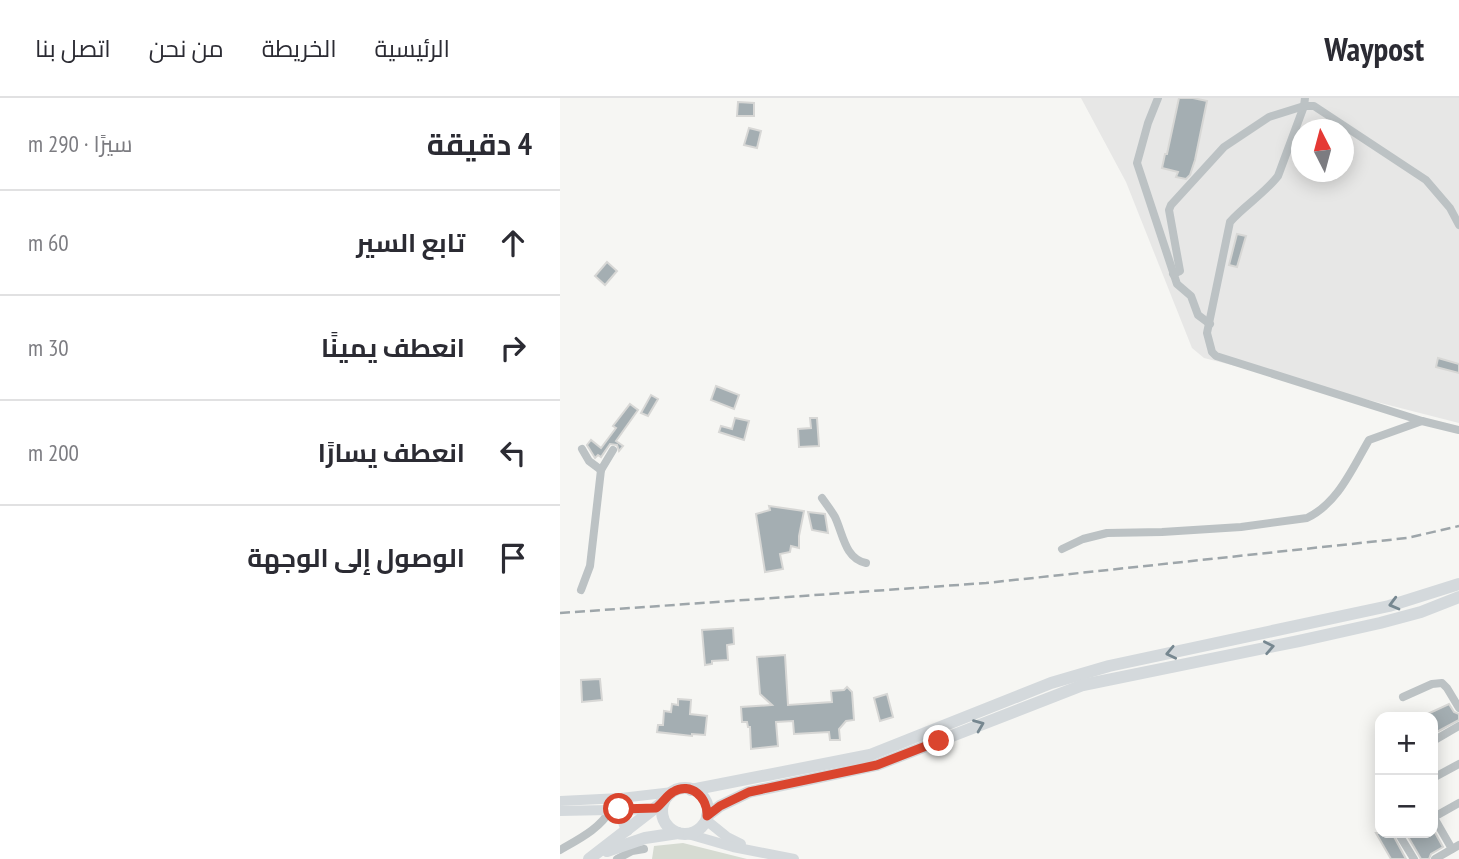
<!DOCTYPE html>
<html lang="ar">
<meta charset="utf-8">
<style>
body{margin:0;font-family:"PT Sans Narrow",Cairo,sans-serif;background:#f2f2f3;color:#2b2b33;direction:rtl}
.controls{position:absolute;right:21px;bottom:21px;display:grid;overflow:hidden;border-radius:14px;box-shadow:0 4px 18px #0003}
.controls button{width:63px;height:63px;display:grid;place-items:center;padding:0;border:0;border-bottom:2px solid #e1e1e2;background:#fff;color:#2b2b33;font:35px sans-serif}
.compass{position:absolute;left:731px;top:21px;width:63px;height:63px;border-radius:50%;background:#fff;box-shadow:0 4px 18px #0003;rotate:354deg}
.stop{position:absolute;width:21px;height:21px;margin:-16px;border:5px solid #da452e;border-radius:50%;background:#fff}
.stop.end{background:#da452e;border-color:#fff;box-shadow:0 2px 7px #0008}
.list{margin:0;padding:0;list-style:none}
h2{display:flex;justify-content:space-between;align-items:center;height:91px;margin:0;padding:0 28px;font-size:30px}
h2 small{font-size:23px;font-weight:400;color:#7c7c81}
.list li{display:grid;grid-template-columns:46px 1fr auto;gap:21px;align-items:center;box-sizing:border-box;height:105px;padding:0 28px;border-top:2px solid #e1e1e2}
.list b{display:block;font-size:26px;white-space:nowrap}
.list em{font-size:23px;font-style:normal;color:#7c7c81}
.icon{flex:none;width:38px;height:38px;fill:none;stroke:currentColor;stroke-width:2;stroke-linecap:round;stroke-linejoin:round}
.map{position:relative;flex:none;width:899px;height:761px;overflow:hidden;direction:ltr}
header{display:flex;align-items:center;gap:42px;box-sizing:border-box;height:98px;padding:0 35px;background:#fff;border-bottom:2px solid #e1e1e2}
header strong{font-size:33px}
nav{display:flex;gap:38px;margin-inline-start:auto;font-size:24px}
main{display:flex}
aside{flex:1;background:#fff}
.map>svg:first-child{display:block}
.built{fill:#e7e7e6;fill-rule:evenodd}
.green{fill:#d6dbd2}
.building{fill:#a4aeb2;stroke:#d7d7d5;stroke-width:2}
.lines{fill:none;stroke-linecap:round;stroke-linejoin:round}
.street{stroke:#bcc2c4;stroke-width:8}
.secondary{stroke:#d4d9dc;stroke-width:10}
.primary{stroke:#d4d9dc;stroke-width:12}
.rail{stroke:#9ea6aa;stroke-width:2.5;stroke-dasharray:10 5;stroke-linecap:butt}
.oneway{stroke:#768790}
.route{stroke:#da452e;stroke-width:9}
</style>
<header>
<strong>Waypost</strong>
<nav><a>الرئيسية</a><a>الخريطة</a><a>من نحن</a><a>اتصل بنا</a></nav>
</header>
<main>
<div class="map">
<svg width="899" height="761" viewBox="0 0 899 761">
<rect width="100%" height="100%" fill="#f6f6f3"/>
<path class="built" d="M 521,0 L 899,0 L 899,325 L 644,260 L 632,250 L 566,84 ZM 741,32 L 783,32 L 783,74 L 741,74 Z"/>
<polygon class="green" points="123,745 187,761 92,761 94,748"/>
<g class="building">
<polygon points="619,0 633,0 647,3 635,62 630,77 626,81 616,79 618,74 602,70 605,56 607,56"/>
<polygon points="178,4 194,5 194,18 177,18"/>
<polygon points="189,30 201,33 197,50 184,47"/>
<polygon points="677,136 686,138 677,169 669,167"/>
<polygon points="47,164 57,173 45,187 35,178"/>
<polygon points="878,260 899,266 899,275 876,269"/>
<polygon points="156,288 179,297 174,311 151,302"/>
<polygon points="91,297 98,301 88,318 81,315"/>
<polygon points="70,306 78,312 56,343 63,348 59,353 57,347 50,346 41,359 38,357 35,360 27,347 31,342 41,350 56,330 53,328"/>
<polygon points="175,320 189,323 184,342 159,334 161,328 172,331"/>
<polygon points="250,320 257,320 259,348 239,349 238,331 251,330"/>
<polygon points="209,408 244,413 239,438 239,450 231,448 230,454 220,456 223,471 205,474 196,416 210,412"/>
<polygon points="248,414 265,416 268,435 252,432"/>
<polygon points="173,530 174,546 167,547 168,562 152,563 152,566 145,567 142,532"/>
<polygon points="225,557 228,607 272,604 271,593 284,592 287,589 292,594 294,622 286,623 279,631 280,642 270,642 269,634 234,636 233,623 216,624 218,648 191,651 190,629 188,629 187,624 182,624 181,609 212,607 200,596 197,559"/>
<polygon points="40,581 42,602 22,604 21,582"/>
<polygon points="327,596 333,619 320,623 314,600"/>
<polygon points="118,601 131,602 130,616 147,618 145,637 132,636 132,638 97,634 98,627 103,627 104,613 111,614 112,606 118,607"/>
<polygon points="889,606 894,614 899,616 899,622 873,636 873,619 861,619"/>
<polygon points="873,731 883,749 871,756 869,761 861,761 846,735 873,735"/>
<polygon points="816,735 832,735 846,761 831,761"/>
</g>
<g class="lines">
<g class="street">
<polyline points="598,0 588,25 577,65 617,186 631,198 638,217 650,226"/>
<path d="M 745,0 L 744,8 L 718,78 C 704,96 684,108 670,124 L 647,235 L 652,254 L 656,258 L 862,323 L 899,332"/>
<polyline points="613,176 620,173 609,112 611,107 664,49 709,19 744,8 754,8 866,82 890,110 899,127"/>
<polyline points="22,351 29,363 41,372"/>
<path d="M 262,400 C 266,406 271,412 275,419 C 283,436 285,461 306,465"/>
<path d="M 502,451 L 523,441 L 547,435 L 602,434 L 681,429 L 747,420 C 778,405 792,371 809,342 L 862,323"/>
<polyline points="21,492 30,468 41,372 53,352"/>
<polyline points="843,599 872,586 882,585 887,590 899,610"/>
<polyline points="873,643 899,628"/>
<polyline points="873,680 899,666"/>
<polyline points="873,718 892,751"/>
<polyline points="874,719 899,705"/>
<polyline points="838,735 854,761"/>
<path d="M 0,752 C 19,741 40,731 51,711"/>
<polyline points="57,761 72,753 84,751"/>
<polyline points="875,761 899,747"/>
</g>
<g class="secondary">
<polyline points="0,703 61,700 113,694"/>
<polyline points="0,713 99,711"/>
<polyline points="146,722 167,739 181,746"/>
<polyline points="128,736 173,749 234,761"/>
</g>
<g class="primary">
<circle cx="125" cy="713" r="23"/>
<polyline points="131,692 310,657 491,585 549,568 829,508 899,486"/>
<polyline points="59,711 67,732"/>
<polyline points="147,718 160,708 189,694 317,667 523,587 739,543 820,525 861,514 899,499"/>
<polyline points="47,753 85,740 118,735"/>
<polyline points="29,761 104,703"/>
</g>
<polyline class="rail" points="0,515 426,485 847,440 899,428"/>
</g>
<defs><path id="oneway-chevron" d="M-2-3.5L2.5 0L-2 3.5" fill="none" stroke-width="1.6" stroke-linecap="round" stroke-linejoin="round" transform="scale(1.75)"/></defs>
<g class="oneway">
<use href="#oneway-chevron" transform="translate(834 506) rotate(165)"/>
<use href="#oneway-chevron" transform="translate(709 549) rotate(-11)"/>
<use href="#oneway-chevron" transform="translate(611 555) rotate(168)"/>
<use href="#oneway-chevron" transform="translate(419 627) rotate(-22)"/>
</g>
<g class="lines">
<path class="route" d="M 59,711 L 96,710 C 102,706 106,698 113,694 C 131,683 148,700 147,718 L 160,708 L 189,694 L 317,667 L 379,643"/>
</g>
</svg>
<div class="controls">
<button>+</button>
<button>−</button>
</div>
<svg class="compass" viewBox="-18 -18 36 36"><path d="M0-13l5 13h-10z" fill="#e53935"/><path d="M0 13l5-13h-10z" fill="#7c7c81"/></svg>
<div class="stop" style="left:59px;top:711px"></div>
<div class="stop end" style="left:379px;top:643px"></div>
</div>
<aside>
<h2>4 دقيقة<small>سيرًا · 290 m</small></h2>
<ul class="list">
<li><svg class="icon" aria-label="ahead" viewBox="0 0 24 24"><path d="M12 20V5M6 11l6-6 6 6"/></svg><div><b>تابع السير</b></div><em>60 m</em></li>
<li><svg class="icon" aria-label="right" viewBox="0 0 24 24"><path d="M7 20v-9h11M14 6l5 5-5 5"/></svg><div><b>انعطف يمينًا</b></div><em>30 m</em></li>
<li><svg class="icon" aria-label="left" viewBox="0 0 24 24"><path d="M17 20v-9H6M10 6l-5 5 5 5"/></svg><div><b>انعطف يسارًا</b></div><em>200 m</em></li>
<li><svg class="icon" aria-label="arrive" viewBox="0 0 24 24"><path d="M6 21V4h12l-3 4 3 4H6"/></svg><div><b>الوصول إلى الوجهة</b></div></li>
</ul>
</aside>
</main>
